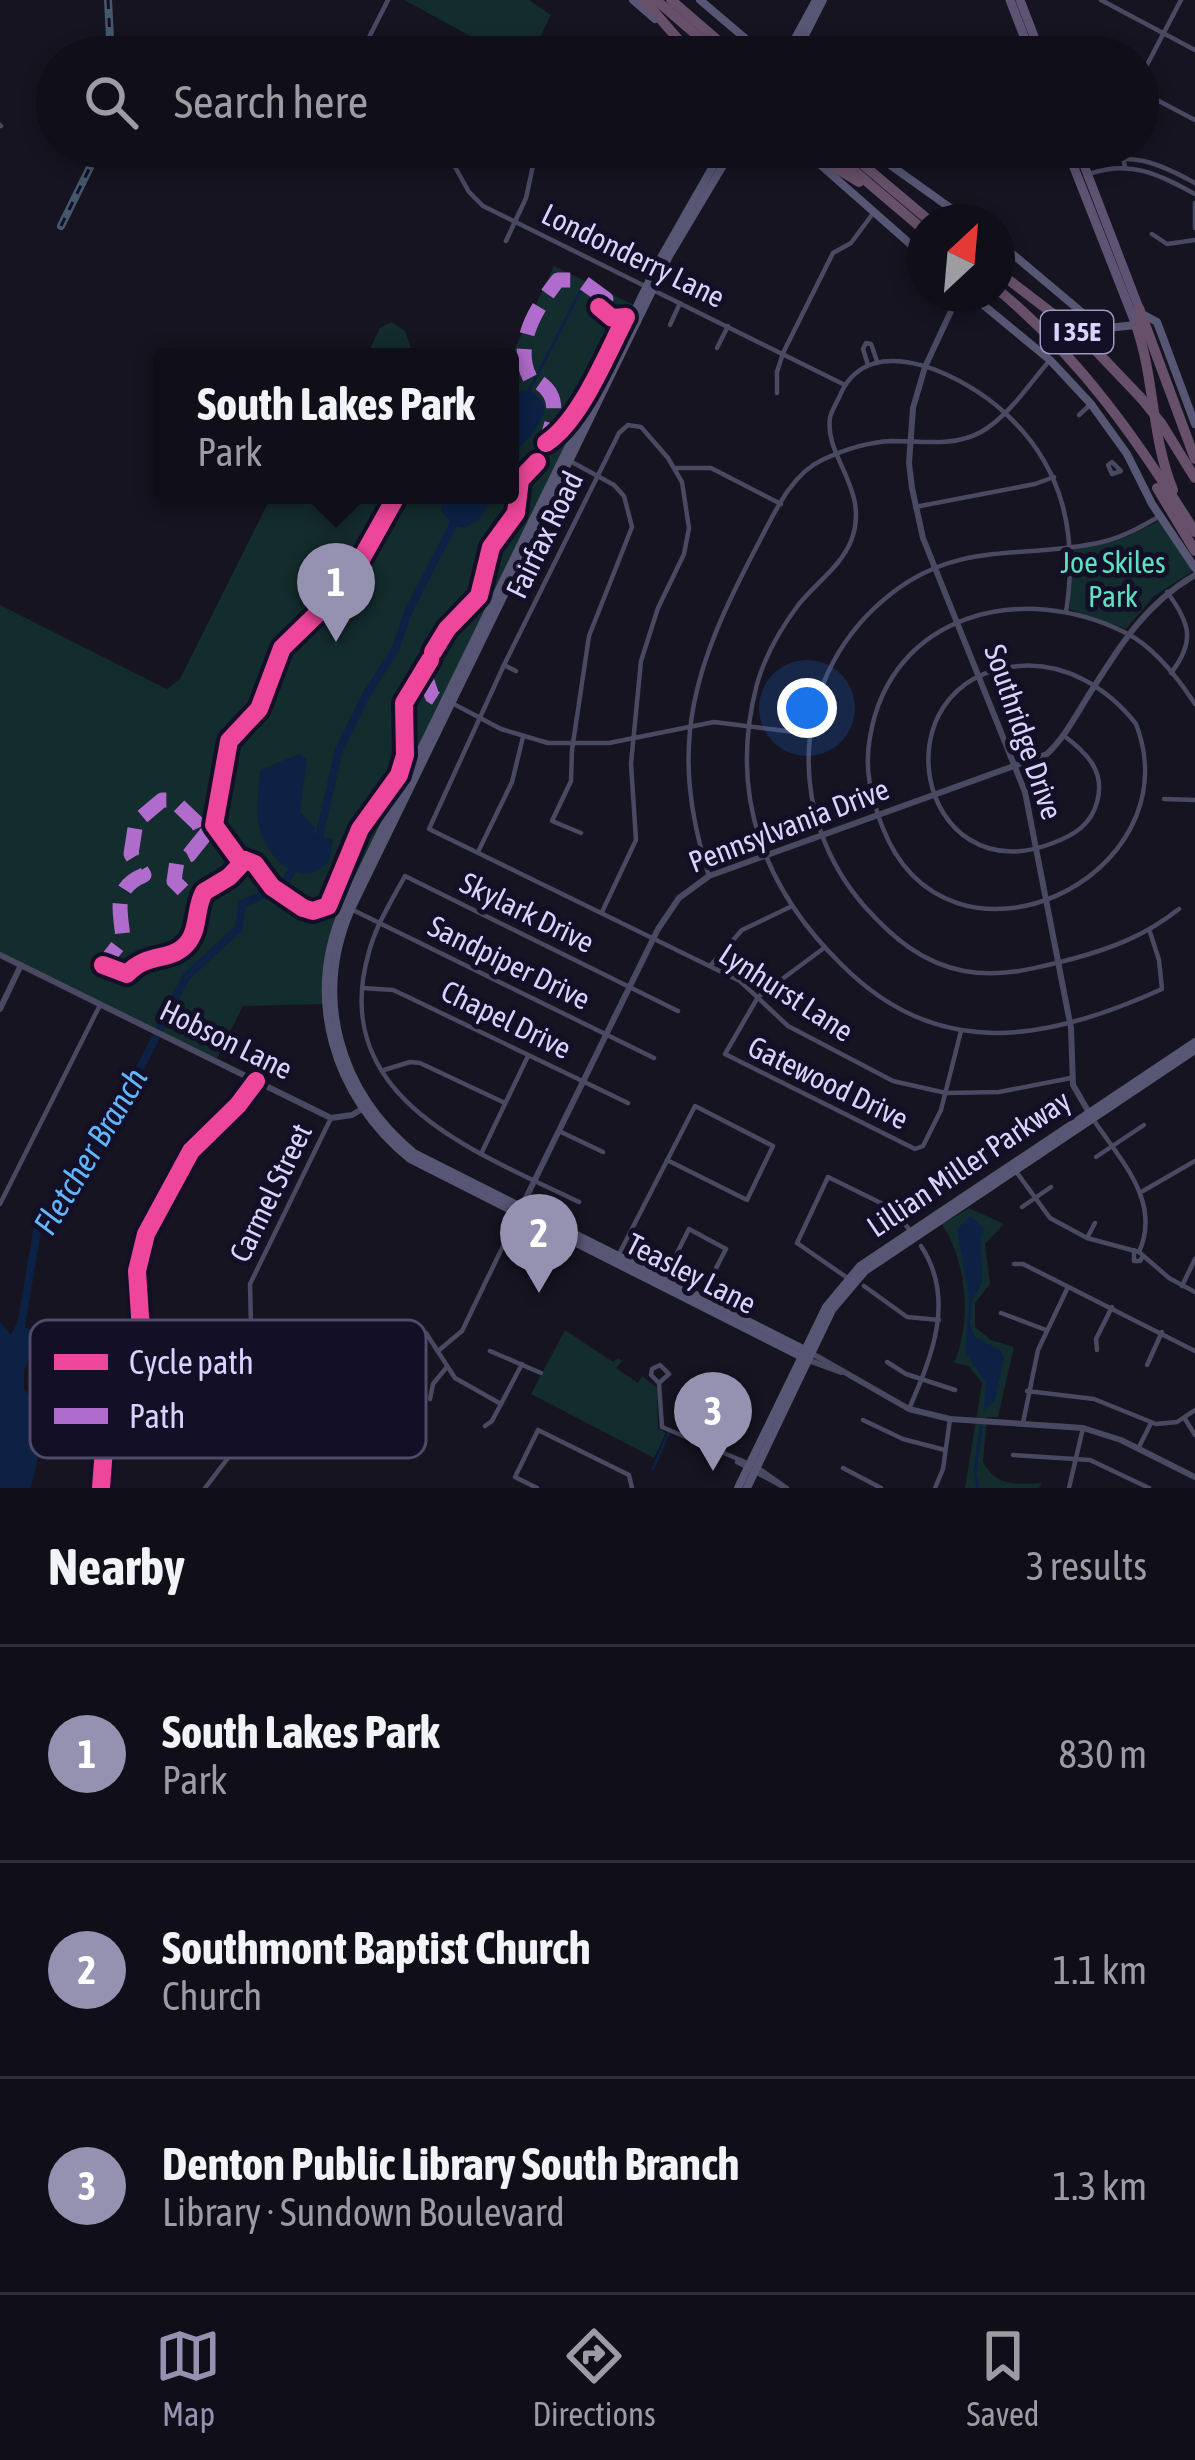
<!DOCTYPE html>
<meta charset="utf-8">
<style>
body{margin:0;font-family:"Asap Condensed",sans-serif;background:#1e1d26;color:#f1f3f6}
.compass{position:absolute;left:907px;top:204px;width:108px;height:108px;border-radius:50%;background:#100f19;box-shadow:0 6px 18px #0003;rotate:26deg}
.you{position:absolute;left:807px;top:708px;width:42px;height:42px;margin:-30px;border:9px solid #fff;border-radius:50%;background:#1a73e8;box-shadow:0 0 0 18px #1a73e833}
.badge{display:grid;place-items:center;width:78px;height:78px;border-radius:50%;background:#9591b1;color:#fff;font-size:39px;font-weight:700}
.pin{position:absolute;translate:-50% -99px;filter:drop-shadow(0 3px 6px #0008)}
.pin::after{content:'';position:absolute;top:63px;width:42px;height:36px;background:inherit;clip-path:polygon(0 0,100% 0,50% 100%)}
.popup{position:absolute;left:153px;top:348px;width:366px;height:156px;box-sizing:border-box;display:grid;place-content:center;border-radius:12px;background:#100f19;filter:drop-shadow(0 3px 9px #0005);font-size:39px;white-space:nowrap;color:#9c9ca2}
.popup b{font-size:45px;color:#f1f3f6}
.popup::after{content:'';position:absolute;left:50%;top:100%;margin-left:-24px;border:24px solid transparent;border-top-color:#100f19}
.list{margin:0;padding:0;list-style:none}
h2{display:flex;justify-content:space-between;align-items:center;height:156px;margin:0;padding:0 48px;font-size:51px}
h2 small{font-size:39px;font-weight:400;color:#9c9ca2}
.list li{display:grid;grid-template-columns:78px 1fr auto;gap:36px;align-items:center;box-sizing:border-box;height:216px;padding:0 48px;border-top:3px solid #302f38}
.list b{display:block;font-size:45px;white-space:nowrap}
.list p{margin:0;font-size:39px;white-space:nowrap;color:#9c9ca2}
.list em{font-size:39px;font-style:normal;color:#9c9ca2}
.icon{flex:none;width:66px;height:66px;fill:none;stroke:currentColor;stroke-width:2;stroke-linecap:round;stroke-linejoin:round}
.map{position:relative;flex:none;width:1195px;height:1488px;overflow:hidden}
.search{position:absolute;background:#100f19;box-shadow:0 6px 18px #0003;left:36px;right:36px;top:36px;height:132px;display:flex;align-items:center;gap:30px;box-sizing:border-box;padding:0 42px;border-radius:66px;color:#9c9ca2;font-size:45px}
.sheet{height:804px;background:#100f19}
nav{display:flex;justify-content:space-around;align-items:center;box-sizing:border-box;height:168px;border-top:3px solid #302f38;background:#100f19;font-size:33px;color:#9c9ca2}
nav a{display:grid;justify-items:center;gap:6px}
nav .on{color:#9591b1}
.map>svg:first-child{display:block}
.green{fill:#132c2d}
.water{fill:#0d2144}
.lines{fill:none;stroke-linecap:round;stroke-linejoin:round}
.stream{stroke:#0d2144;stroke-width:3}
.river{stroke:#0d2144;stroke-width:8}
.minor{stroke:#4a4962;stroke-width:4.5}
.tertiary{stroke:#4a4962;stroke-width:6}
.secondary{stroke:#575674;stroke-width:8}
.primary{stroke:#5e5373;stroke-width:9}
.motorway{stroke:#67516a;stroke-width:10}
.rail-casing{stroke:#43596b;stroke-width:8}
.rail{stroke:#130f26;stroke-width:3;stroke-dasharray:9;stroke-linecap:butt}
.motorway-bridge{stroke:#67516a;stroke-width:10}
.quiet{stroke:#b06ccc;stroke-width:15;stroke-dasharray:30 15;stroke-linecap:butt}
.cycleway-casing{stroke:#130f26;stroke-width:26}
.cycleway{stroke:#ed469a;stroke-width:18}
.labels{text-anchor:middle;stroke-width:10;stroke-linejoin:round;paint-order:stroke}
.shield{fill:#130f26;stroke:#9e99be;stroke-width:3}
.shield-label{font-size:27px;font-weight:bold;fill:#d9d4ff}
.street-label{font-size:30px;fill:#d9d4ff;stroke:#130f26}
.park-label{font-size:30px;fill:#5fe0c0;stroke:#130f26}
.water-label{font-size:33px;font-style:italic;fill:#62b6ff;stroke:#130f26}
.key{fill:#130f26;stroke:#4e4a67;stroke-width:3}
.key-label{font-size:33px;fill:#d9d4ff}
</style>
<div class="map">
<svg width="1195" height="1488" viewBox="0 0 1195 1488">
<rect width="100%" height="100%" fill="#161421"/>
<g class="green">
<polygon points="404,0 529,0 551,15 530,57 509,57"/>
<polygon points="554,266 636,306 332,941 325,1004 243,1006 216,1060 0,953 0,605 167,689 180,679 272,495 510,495 510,359"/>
<polygon points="391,322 405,331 414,357 366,357 380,328"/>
<polygon points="1161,520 1193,571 1154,596 1126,629 1069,609 1074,548 1124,538"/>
<path d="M 969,1208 L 1004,1224 L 985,1244 L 990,1284 L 975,1303 L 975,1327 L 991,1340 L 1014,1347 L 998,1417 L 987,1417 L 983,1462 C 996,1487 1017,1484 1042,1483 L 1039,1488 L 965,1488 L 982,1383 L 969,1366 L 954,1363 C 972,1320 967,1263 942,1224 Z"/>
<polygon points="565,1330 613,1362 618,1358 622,1361 616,1368 638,1383 642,1376 657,1388 658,1428 666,1433 654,1458 531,1394"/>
</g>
<g class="water">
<path d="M 520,390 C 534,389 543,398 545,412 L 531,437 L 510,455 L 510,403 Z"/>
<polygon points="442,495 494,495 480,519 465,528 453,525 441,511"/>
<path d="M 299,754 L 307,759 L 300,812 L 315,827 L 314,834 L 333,840 L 329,861 C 299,895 261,852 258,819 C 256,802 259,787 260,770 Z"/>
<polygon points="970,1216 985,1230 981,1235 982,1282 973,1298 969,1297 957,1229"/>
<polygon points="968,1318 975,1337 1000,1350 1004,1357 995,1401 984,1410 986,1383 965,1352"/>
<polygon points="18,1320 25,1328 36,1330 48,1341 29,1357 24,1371 24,1389 35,1401 42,1438 31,1488 0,1488 0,1322 11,1335"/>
</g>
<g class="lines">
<g class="stream">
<polyline points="529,391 583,286"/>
<polyline points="969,1319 971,1298"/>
<polyline points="653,1469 669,1432"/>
<polyline points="978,1488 975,1471 981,1427"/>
</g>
<g class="river">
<polyline points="318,841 339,750 366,695 395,650 408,612 453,525"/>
<polyline points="281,887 296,865"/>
<polyline points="160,1028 186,977 239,928 242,904 274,890"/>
<polyline points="20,1332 37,1231 53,1201 97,1153 155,1039"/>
</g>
<g class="minor">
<polyline points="1101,0 1195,50"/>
<polyline points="359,57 388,0"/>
<polyline points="1138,82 1181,0"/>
<polyline points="1138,90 1195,120"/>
<polyline points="0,125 1,126"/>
<polyline points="419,147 455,167 469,192 483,206 845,385"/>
<polyline points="1121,147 1125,167"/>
<path d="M 1088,166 C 1129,150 1159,163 1195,183"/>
<path d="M 1089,174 C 1131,159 1159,175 1195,194"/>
<polyline points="1195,203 1195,228"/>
<polyline points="1152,234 1167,244 1195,240"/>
<polyline points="506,241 526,198 537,147"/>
<polyline points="670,325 680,303"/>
<polyline points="717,348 728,326"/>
<polyline points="868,365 863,349 866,343 871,344 877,361"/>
<polyline points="777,393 777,372 783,353 833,253 851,243 874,212"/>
<polyline points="1079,415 1091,404"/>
<polyline points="570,461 614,485 624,496 632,527 589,636 572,750 571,781 552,821 581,833"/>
<polygon points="1112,462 1121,471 1112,474 1108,465"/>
<polyline points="676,468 711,468 781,504"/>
<polyline points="915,507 1035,484 1054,477"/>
<path d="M 1160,516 C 1141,527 1123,537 1102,542 C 1025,560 962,539 892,593 C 790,672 782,814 866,908 C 894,939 923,963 964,971 C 1002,978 1036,968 1072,959 C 1113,948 1146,935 1179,909"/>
<path d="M 1167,592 C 1191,624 1195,642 1171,673"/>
<path d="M 1066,612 C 1078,535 1064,467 1005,413 C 968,378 872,327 841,393 C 838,401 831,411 830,418 C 824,457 871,490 851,541 C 841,566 816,583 799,604 C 781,628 765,656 757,684 C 728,794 763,888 842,965 C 879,1002 925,1028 978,1032 C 1039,1038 1107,1014 1162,989 L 1159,960 L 1150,932"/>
<polyline points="504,665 619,433 628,425 641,427 668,458 682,482 689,528 684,554 658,608 641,661 631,764 636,840 602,912"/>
<polyline points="516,671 504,665 429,829 740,981 788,1026 893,1081 946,1093 999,1092 1071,1078"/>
<polyline points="450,702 501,729 548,743 609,743 714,722 810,734"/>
<path d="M 1063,735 C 1086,752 1106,771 1097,802 C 1091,825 1074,835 1053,843 C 916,896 874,679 1019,666 C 1065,662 1108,688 1136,724 C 1195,878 947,995 882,826 C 871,796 864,769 870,737 C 891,612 1024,581 1126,633 C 1154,647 1178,678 1195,704"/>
<polyline points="1164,799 1195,800"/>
<polyline points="478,852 512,782 523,737"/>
<path d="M 709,876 C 666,743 695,664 757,546 C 773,516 790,475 822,460 C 843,450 869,442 892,441 C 922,441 954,447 981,432 C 1009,416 1030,383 1050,360"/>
<polyline points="353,910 654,1058"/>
<polyline points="824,948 758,997 725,1054 915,1149 923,1146 941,1110 961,1031"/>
<polyline points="710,966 742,930 790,907"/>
<polyline points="363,988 393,990 406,996 628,1103"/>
<polyline points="384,1070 410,1062 420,1063 505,1103"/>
<path d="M 1093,1119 C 1120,1160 1162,1201 1139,1252"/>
<polyline points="559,1131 603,1152"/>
<polyline points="481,1154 528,1056"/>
<polyline points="1096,1157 1144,1125"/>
<polyline points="1015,1170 1050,1218 1087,1238 1139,1252 1169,1278 1195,1292"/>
<polyline points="1143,1191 1195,1161"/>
<path d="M 579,1202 C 477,1152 326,1099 369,952 C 376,925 392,900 405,876 L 678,1011"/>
<polyline points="0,1204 100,1005"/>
<polyline points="1022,1207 1051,1187"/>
<polyline points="1087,1238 1095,1223"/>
<polyline points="1134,1250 1134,1261 1140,1261 1143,1256"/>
<polyline points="617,1258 695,1106 773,1146 747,1200 667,1160"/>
<polyline points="1014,1264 1023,1264 1195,1351"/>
<polyline points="664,1279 689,1229 726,1249 714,1272"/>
<polyline points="849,1279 797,1243 828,1177 893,1209 912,1233"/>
<polyline points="864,1286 907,1317 939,1320"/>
<polyline points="1182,1286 1195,1259"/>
<polyline points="1001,1313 1046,1330"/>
<polyline points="426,1333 455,1378 501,1404"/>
<polyline points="1097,1350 1096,1339 1112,1307"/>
<polyline points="438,1351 462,1331 518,1215"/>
<polyline points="490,1351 541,1373"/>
<polyline points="887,1362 906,1374 955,1390"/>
<polyline points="1147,1365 1162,1332"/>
<polyline points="659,1383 669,1374 660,1365 652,1369 651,1375 659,1383 662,1427 757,1467 787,1488"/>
<polyline points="1027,1391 1094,1399 1156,1424 1177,1422 1195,1410"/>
<polyline points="430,1399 433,1384 446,1368"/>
<polyline points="254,1406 332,1411 376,1428"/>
<path d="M 909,1409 C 932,1356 956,1299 921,1246"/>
<polyline points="1185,1419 1195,1435"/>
<polyline points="863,1420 903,1439 945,1450"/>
<polyline points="1023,1423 1038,1350 1068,1287"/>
<polyline points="485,1426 492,1421 522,1364"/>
<polyline points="1138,1449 1151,1423"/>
<polyline points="1013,1455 1090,1460 1149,1488"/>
<polyline points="737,1462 785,1488"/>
<polyline points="843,1468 881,1488"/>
<polyline points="101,1488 107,1409 141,1331 137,1271 146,1234 191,1151 238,1105 256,1081"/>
<polyline points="205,1488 241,1441 253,1410 250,1284 331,1118"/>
<polyline points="537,1488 515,1477 538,1430 629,1475 632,1488"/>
<polyline points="935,1488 943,1469 950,1419"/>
<polyline points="1069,1488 1083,1428"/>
</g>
<g class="tertiary">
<polyline points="959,294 925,367 913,408 909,463 912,488 923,538 1025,792 1071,1028 1073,1085 1091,1116"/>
<polyline points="0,955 331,1118 352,1115 365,1107"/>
<polyline points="0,1009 21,965"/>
<path d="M 521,1208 L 658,929 L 679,898 L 709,876 L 1047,754 C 1063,739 1074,719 1085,701 C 1117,650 1143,605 1195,575"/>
<polyline points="811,1353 909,1409 950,1419 1083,1428 1121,1440 1195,1477"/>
<polyline points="808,1360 841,1372"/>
</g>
<g class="secondary">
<polyline points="633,0 655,19"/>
<polyline points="700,0 746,39 780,57"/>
<polyline points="683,46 695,57"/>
<polyline points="785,57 816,0"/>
<polyline points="794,57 823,0"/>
<path d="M 724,147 L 659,261 L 345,905 C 303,997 333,1096 410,1159 L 808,1360"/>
<path d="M 734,147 L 669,256 L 351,909 C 312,999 340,1092 414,1153 L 811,1353"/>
<polyline points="865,147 970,222"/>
<polyline points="815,160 925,257"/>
<polyline points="997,241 1091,320 1107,328 1136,325"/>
<polyline points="970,294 1050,360 1091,404 1127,454 1152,504 1195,568"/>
<polyline points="1144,315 1157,322 1195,424"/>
<polyline points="738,1488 826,1307 860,1266 1195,1042"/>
<polyline points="747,1488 832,1310 865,1271 1195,1050"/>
</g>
<g class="primary">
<polyline points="1010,0 1032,57"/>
<polyline points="1020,0 1042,57"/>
<polyline points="1066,147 1136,325"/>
<polyline points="1077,147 1139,308"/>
</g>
<g class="motorway">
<polyline points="644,0 684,46"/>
<polyline points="656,0 722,57"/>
<polyline points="671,0 737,57"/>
<polyline points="801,147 859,182"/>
<polyline points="826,147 925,231"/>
<polyline points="842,147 931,222"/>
<polyline points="997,271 1082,336 1141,398"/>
<path d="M 997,289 C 1080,357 1139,442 1195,532"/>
<polyline points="1139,308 1195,459"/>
<path d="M 1136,325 C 1155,379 1151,437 1173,490"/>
<polyline points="1161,423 1195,478"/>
<polyline points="1157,488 1195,551"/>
</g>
<defs>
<g id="rail">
<polyline points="108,0 111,57"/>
<polyline points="61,226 100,147"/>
</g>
</defs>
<use href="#rail" class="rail-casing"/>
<use href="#rail" class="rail"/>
<polyline class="motorway-bridge" points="1141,398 1161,423"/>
<g class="quiet">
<path d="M 530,378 C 513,345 536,308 558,280 L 580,280 L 606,299 L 601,307"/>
<path d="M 540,383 C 560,397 554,416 548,437"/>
<polyline points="424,672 432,696 440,701"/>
<polyline points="183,890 174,881 177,861 189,855 209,830"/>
<path d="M 109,968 L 103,965 L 123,939 C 121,911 111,889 144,875 L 131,854 L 136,822 L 162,800 L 173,800 L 198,824 L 204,837"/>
</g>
<defs>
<g id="cycleway">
<path d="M 546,443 C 581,420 606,355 626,317 L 612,318 L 599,307"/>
<polyline points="433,652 447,629 479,596 491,547 516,513 520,480 537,462"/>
<polyline points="241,862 214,825 229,741 259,709 282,648 317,614 359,563 397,495"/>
<path d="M 103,965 L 127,974 C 149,950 172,964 189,941 C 199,927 195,908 204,892 L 229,877 L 245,860 L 255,864 L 272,887 L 303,908 L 313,911 L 328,906 L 360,829 L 399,775 L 405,755 L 404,703 L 430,660"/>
<polyline points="101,1488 107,1409 141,1331 137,1271 146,1234 191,1151 238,1105 256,1081"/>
</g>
</defs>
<use href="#cycleway" class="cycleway-casing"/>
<use href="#cycleway" class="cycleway"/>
</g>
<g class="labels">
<rect class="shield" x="1041" y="311" width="72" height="42" rx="9"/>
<g class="shield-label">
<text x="1077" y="341">I 35E</text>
</g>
<g class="street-label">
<text transform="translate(633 256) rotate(26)" y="10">Londonderry Lane</text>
<text transform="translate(545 535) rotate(-64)" y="10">Fairfax Road</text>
<text transform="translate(1023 732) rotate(71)" y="10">Southridge Drive</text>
<text transform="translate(789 826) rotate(-21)" y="10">Pennsylvania Drive</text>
<text transform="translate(527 913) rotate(26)" y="10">Skylark Drive</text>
<text transform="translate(509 963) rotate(26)" y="10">Sandpiper Drive</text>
<text transform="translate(786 993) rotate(33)" y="10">Lynhurst Lane</text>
<text transform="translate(506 1020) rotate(26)" y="10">Chapel Drive</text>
<text transform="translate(226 1040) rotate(26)" y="10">Hobson Lane</text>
<text transform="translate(828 1083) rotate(26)" y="10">Gatewood Drive</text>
<text transform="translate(969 1164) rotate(-34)" y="10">Lillian Miller Parkway</text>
<text transform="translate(271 1193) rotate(-64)" y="10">Carmel Street</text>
<text transform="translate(691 1274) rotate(27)" y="10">Teasley Lane</text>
</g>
<g class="park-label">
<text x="1113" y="573">Joe Skiles<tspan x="1113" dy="34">Park</tspan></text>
</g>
<g class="water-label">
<text transform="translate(90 1151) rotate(-59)" y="12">Fletcher Branch</text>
</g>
</g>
<rect x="30" y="1320" width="396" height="138" rx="18" class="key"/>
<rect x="54" y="1354" width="54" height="16" fill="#ed469a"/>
<rect x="54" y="1408" width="54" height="16" fill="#b06ccc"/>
<g class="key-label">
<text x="129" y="1374">Cycle path</text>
<text x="129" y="1428">Path</text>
</g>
</svg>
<svg class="compass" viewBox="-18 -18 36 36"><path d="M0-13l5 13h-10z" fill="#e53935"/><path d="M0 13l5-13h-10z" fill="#9c9ca2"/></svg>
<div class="you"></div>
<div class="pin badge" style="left:336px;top:642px">1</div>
<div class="popup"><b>South Lakes Park</b>Park</div>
<div class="pin badge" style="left:539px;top:1293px">2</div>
<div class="pin badge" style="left:713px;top:1471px">3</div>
<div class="search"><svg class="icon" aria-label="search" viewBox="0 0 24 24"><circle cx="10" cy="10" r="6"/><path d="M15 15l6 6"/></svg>Search here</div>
</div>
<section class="sheet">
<h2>Nearby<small>3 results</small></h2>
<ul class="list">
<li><span class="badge">1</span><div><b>South Lakes Park</b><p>Park</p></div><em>830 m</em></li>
<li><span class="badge">2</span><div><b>Southmont Baptist Church</b><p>Church</p></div><em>1.1 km</em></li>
<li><span class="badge">3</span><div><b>Denton Public Library South Branch</b><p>Library · Sundown Boulevard</p></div><em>1.3 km</em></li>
</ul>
</section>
<nav>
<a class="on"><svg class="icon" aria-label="map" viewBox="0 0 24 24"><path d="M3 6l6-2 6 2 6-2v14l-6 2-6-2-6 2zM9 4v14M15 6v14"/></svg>Map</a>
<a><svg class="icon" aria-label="directions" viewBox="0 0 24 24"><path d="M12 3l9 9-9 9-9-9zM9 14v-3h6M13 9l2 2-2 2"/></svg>Directions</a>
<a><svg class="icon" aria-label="saved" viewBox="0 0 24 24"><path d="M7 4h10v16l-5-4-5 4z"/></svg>Saved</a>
</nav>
